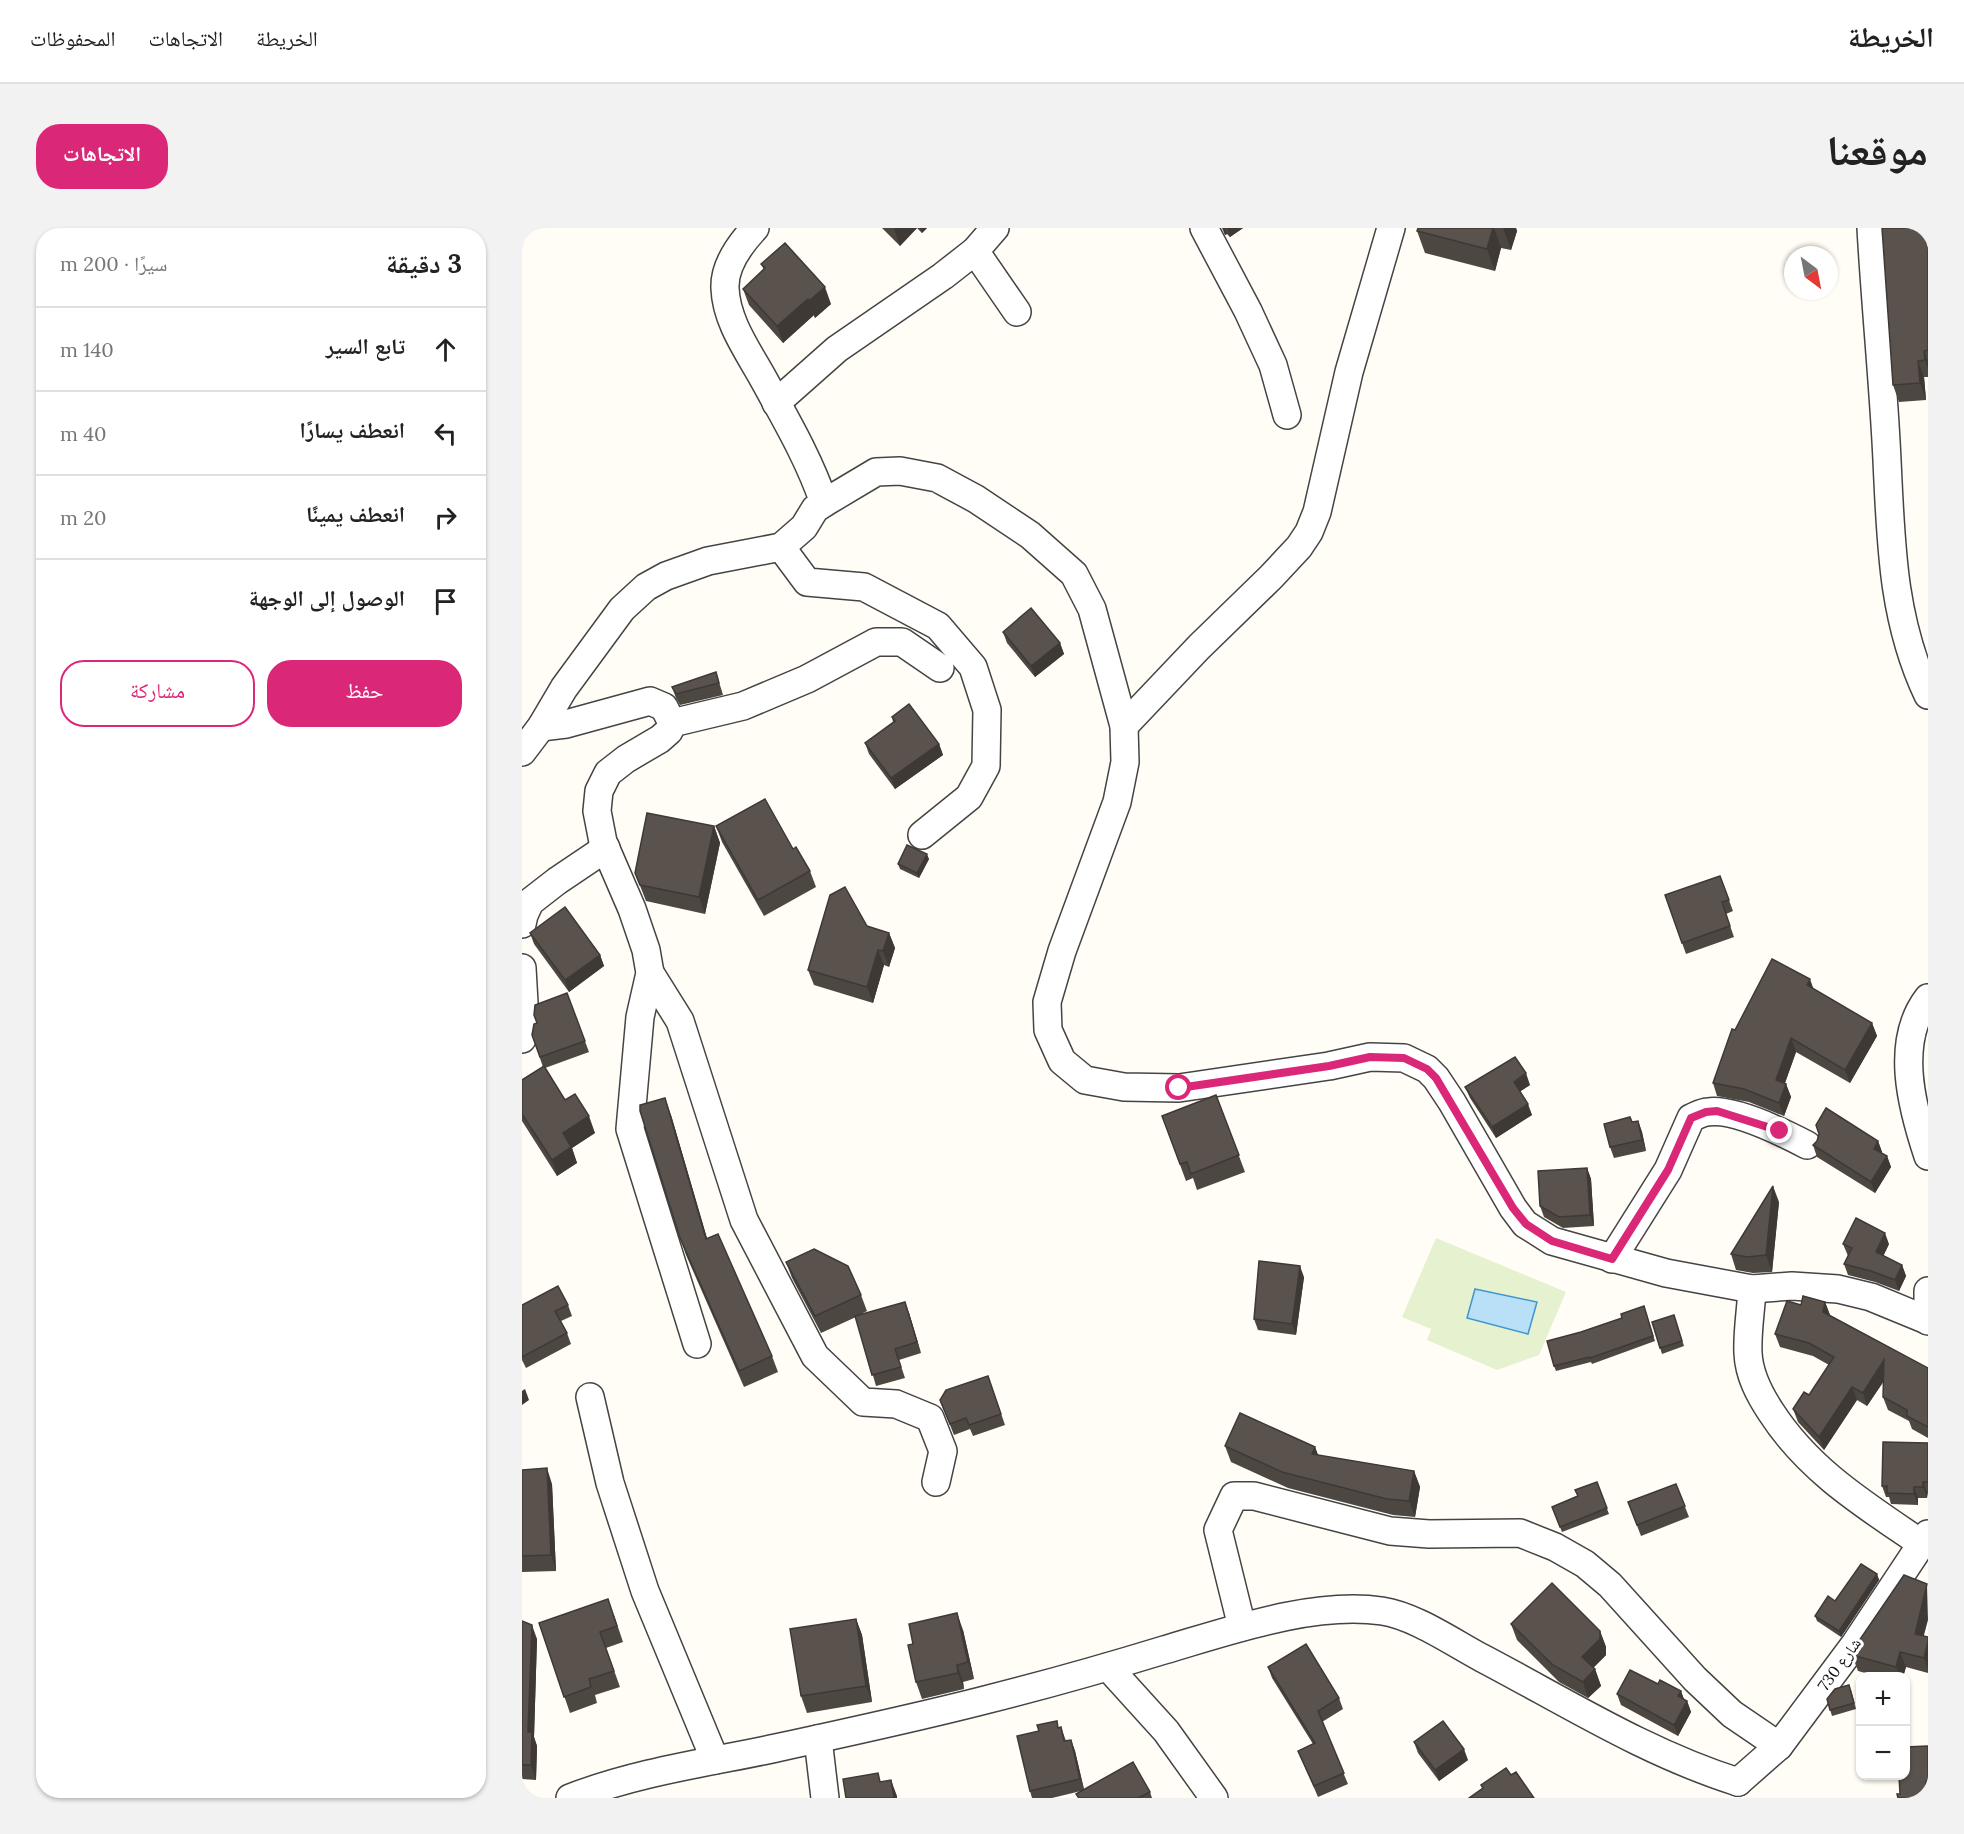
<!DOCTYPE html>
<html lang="ar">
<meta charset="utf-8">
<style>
body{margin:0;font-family:Lora,"Noto Naskh Arabic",serif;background:#f2f2f2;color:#222;direction:rtl}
.controls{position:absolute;right:18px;bottom:18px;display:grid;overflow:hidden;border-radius:12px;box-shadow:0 2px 4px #0004}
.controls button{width:54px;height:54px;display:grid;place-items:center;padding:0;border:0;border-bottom:2px solid #e0e0e0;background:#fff;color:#222;font:30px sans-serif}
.compass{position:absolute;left:1262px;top:18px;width:54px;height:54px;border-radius:50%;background:#fff;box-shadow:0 2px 4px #0004;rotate:148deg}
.stop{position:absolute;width:18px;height:18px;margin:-14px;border:4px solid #db2777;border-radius:50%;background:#fff}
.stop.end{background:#db2777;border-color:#fff;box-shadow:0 2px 6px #0008}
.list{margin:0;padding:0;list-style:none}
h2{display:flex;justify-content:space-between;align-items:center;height:78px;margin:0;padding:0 24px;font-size:26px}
h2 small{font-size:20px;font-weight:400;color:#767676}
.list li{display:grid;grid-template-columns:39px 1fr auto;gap:18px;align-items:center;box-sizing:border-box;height:84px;padding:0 24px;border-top:2px solid #e0e0e0}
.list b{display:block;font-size:22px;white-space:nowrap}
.list em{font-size:20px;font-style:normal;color:#767676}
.actions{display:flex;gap:12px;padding:18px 24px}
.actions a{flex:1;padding:14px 0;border:2px solid #db2777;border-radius:24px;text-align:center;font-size:21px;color:#db2777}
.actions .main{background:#db2777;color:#fff}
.icon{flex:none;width:33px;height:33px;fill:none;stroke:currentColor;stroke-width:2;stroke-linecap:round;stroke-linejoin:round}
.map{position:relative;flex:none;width:1406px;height:1570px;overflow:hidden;direction:ltr;border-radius:24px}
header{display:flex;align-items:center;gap:36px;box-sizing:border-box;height:84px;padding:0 30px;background:#fff;border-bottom:2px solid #e0e0e0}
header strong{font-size:28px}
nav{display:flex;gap:33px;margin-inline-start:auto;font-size:21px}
.intro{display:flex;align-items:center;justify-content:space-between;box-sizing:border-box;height:144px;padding:0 36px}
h1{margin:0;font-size:42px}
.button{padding:15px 27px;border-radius:24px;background:#db2777;color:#fff;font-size:21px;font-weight:700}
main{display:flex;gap:36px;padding:0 36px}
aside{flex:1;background:#fff;border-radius:24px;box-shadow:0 2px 4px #0004}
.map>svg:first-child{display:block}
.pitch{fill:#e6f2cf}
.water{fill:#b9e0f7;stroke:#3f96cf;stroke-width:1.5}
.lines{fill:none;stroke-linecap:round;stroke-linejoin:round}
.minor-casing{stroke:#444;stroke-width:30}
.minor{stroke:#fff;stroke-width:27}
.wall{fill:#4d4742}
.shaded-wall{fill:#3f3936}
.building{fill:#5a524d;stroke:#3f3936;stroke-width:1.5}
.route{stroke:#db2777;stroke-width:8}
.labels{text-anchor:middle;stroke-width:6;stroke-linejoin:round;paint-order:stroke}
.street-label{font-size:16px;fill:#111;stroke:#fff}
</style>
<header>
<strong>الخريطة</strong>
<nav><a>الخريطة</a><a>الاتجاهات</a><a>المحفوظات</a></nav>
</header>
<div class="intro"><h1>موقعنا</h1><a class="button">الاتجاهات</a></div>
<main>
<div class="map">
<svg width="1406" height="1570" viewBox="0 0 1406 1570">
<rect width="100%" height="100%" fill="#fffdf5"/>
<polygon class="pitch" points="914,1010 1044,1064 1017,1127 975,1142 905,1112 909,1101 880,1089"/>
<polygon class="water" points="953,1061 1015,1074 1006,1106 945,1090"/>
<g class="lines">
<defs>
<g id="minor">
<polyline points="682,0 726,83 751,137 765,187"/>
<path d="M 1349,0 C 1353,71 1360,142 1364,213 C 1369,301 1367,385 1406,467"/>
<polyline points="453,23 495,84"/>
<polyline points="254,175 315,121 421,48 453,23 473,0"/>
<polyline points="302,275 354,244 378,243 415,250 454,271 508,307 552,346 570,381 602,498 603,534 595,574 540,723 525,774 526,802 540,833 563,852 602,859 657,860 807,838 848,829 882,830 905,841 914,850 930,874 991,980 1003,996 1030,1013 1144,1045 1230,1061 1270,1058 1316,1061 1349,1069 1405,1092"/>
<polyline points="259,319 285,354 342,359 416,398 451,439 465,482 464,538 447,569 400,607"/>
<polyline points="150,495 221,478 285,451 354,414 380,414 418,440"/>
<polyline points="602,498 677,419 749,349 777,319 787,304 795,284 827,144 869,0"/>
<polyline points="19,499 44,496 128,473 142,479 150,495 147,503 138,511 104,531 86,545 77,563 75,583 81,614 110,681 124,722 128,745 118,789 108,901 175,1116"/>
<path d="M 0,524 L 19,499 L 42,460 L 100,381 L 124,359 L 144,348 L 186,333 L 259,319 L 282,299 L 293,281 L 302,275 C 287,231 264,192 242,152 C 226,123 204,93 203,60 C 202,38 219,15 233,0"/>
<polyline points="0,696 2,687 8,674 35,653 84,620"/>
<polyline points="0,740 2,775 0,811"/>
<polyline points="128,745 158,793 222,992 293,1128 341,1174 374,1176 408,1190 421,1223 414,1254"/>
<path d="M 1406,770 C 1372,814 1390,880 1406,928"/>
<path d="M 1090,1031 L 1146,942 L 1169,890 C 1174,888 1180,884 1186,884 C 1212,880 1262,905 1285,917"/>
<path d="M 1230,1061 C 1229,1082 1225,1104 1226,1125 C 1227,1147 1237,1166 1249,1184 C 1287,1243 1343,1277 1400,1316"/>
<polyline points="1406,1063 1406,1093"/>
<polyline points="68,1169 88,1255 123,1363 193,1532"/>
<polyline points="720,1399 696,1302 712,1268 732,1268 868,1303 907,1306 998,1305 1033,1319 1063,1336 1088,1357 1173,1451 1210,1486 1257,1518"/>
<polyline points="586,1439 644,1503 692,1570"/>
<polyline points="296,1511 303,1570"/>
<polyline points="1216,1554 1257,1518 1333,1416 1406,1306"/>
<path d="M 48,1570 C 110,1546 175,1536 240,1523 C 314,1507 389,1491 463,1472 C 523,1457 583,1440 642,1422 C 707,1403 791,1373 860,1383 C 893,1388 930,1414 960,1430 C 1044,1474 1124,1525 1216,1554"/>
</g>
</defs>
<use href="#minor" class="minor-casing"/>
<use href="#minor" class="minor"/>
</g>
<g class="wall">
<polygon points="360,0 405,0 400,5 395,0 378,18"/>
<polygon points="700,0 721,0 708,9 705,6 703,7"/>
<polygon points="896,0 994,0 995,3 989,22 979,20 973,43 903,25 895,3"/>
<polygon points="1406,0 1406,149 1402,149 1404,172 1377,174 1371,157"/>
<polygon points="239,36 309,76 293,90 292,87 261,115 227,77 221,61 242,42"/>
<polygon points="481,404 538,415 542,426 513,449 485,415"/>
<polygon points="194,444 201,467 158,477 154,470 150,459"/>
<polygon points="370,489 417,516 421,527 373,561 347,526 343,515 371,494"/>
<polygon points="192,598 198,615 183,686 124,673 113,645"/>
<polygon points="194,598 271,621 288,643 294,659 242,688 200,614"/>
<polygon points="407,631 397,650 378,641 376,636"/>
<polygon points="1198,648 1211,683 1204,686 1212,709 1164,726 1143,667"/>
<polygon points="345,698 367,705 373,720 367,739 362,737 351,775 292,757 286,742"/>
<polygon points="8,705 78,727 82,738 47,764 12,716"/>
<polygon points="1292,761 1350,795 1355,808 1328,855 1274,824 1263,855 1264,856 1269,869 1262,888 1227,874 1195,868 1191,855 1213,802"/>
<polygon points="45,765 67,824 23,840 43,872 73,905 50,920 55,935 35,948 0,893 0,852 21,839 10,807 15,795"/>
<polygon points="1008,857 998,863 1010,887 974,910 948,870 943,859"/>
<polygon points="694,867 723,944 675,962 671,950 664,953 640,888"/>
<polygon points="149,887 185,1011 250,1128 256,1144 222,1159 164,1027 158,1010"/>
<polygon points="1116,893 1120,904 1124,923 1092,930 1088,919 1110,894"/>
<polygon points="1356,913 1360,924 1360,925 1365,928 1369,939 1353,965 1295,929 1291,917"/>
<polygon points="1065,940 1069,951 1072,998 1041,1000 1022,989 1018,978"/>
<polygon points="1257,974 1250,1044 1231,1045 1214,1042 1209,1026"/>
<polygon points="1321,1016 1367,1016 1361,1028 1380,1037 1384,1048 1377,1063 1353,1054 1326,1047 1322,1036 1326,1028"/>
<polygon points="264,1034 339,1067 345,1083 339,1086 387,1085 399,1125 377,1132 383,1150 354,1158 334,1089 299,1105 270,1050"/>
<polygon points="782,1049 774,1107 736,1102 732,1091"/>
<polygon points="1303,1074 1308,1087 1406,1140 1406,1139 1406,1210 1390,1201 1387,1193 1366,1182 1361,1169 1362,1153 1345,1178 1335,1172 1302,1222 1276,1194 1271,1181 1287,1167 1307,1137 1291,1128 1258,1119 1253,1106 1279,1077"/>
<polygon points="0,1077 46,1077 50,1088 39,1093 45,1105 49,1116 4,1140 0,1132"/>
<polygon points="1122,1078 1133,1113 1070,1136 1069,1134 1034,1143 1032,1138 1059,1104 1100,1090"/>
<polygon points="1152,1087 1162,1118 1140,1126 1130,1094"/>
<polygon points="466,1148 483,1197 451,1208 448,1201 432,1207 418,1172"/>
<polygon points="1406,1215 1406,1265 1405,1270 1396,1270 1396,1277 1369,1276 1367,1269 1364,1269 1360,1258"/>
<polygon points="703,1218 793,1219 796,1227 892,1243 898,1259 893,1289 871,1287 766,1260 709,1234"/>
<polygon points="0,1242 30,1256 34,1343 0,1344"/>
<polygon points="1075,1254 1087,1286 1040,1304 1030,1279 1055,1268"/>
<polygon points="1154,1256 1167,1289 1119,1308 1106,1274"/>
<polygon points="1355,1346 1357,1352 1319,1409 1295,1393 1293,1388 1313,1373"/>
<polygon points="92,1387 101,1414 84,1420 98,1459 73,1467 75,1475 48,1485 17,1395"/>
<polygon points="334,1391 340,1407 350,1474 285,1485 279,1468"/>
<polygon points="0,1393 15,1411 12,1509 15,1518 14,1552 0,1551"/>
<polygon points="989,1396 1078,1403 1084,1419 1084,1427 1071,1440 1073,1441 1079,1458 1066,1470 1037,1454 995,1412"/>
<polygon points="441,1402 452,1451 441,1454 442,1461 400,1471 394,1454"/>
<polygon points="1402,1408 1406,1414 1406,1445 1384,1439 1381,1449 1358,1449 1336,1443 1330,1427"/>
<polygon points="746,1439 817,1470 821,1481 800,1494 826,1556 796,1569 776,1523 791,1516 750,1450"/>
<polygon points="1136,1456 1159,1463 1162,1472 1165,1473 1169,1484 1156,1508 1099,1477 1095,1466"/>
<polygon points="1329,1462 1334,1481 1310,1488 1305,1471"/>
<polygon points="537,1499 539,1499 544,1513 549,1512 553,1523 562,1561 628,1564 630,1570 556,1570 554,1566 559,1563 530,1570 510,1570 508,1563"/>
<polygon points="892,1514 946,1532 917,1553 896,1525"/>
</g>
<g class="shaded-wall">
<polygon points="373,0 395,0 378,18 372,1"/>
<polygon points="398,0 405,0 400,5"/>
<polygon points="701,0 703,0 705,6 703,7"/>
<polygon points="705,0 721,0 708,9"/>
<polygon points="971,0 972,0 979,20 973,43 965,21"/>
<polygon points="981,0 994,0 995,3 989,22"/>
<polygon points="303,59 309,76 293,90 287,73"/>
<polygon points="286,71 292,87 261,115 255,98"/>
<polygon points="1402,123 1406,133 1406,141 1403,132"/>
<polygon points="1396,133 1402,149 1404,172 1398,155"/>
<polygon points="538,415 542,426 513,449 509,438"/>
<polygon points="417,516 421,527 373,561 369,550"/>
<polygon points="192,598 198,615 183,686 177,669"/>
<polygon points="405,626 407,631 397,650 395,645"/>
<polygon points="367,705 373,720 367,739 361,723"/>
<polygon points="356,722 362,737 351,775 345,759"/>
<polygon points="78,727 82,738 47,764 43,752"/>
<polygon points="1288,751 1293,765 1285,757"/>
<polygon points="1350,795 1355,808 1328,855 1323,842"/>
<polygon points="1269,810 1274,824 1259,866 1254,852"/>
<polygon points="1004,845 1008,857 996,865 992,854"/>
<polygon points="1264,856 1269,869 1262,888 1257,875"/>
<polygon points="143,870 149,887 190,1027 184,1011"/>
<polygon points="1006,876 1010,887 974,910 970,899"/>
<polygon points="67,888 73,905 50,920 55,935 35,948 30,932 41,905"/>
<polygon points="1116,893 1120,904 1124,923 1120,912"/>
<polygon points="1356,913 1360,924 1356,932 1352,921"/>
<polygon points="1365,928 1369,939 1353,965 1349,954"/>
<polygon points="1065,940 1069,951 1072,998 1068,987"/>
<polygon points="1251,958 1257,974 1250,1044 1244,1027"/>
<polygon points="1363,1005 1367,1016 1358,1035 1354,1024"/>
<polygon points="1380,1037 1384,1048 1377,1063 1373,1052"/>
<polygon points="778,1038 782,1049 774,1107 770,1096"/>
<polygon points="383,1074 387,1085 399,1125 395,1114"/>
<polygon points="1303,1074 1308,1087 1305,1096 1301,1084"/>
<polygon points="1362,1132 1367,1145 1345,1178 1341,1165"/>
<polygon points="1330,1159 1335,1172 1302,1222 1297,1209"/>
<polygon points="3,1161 7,1172 0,1177 0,1163"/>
<polygon points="793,1219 799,1235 790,1226"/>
<polygon points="25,1240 30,1256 34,1343 29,1327"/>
<polygon points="892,1243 898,1259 893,1289 887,1273"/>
<polygon points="1401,1254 1405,1265 1405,1270 1401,1259"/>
<polygon points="1392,1259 1396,1270 1396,1277 1392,1266"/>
<polygon points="1355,1346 1357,1352 1319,1409 1317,1403"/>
<polygon points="1405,1356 1406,1392 1398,1422 1393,1406"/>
<polygon points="435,1385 441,1402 452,1451 446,1434"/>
<polygon points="334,1391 340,1407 350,1474 344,1458"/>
<polygon points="10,1397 15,1411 12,1509 15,1518 14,1552 9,1537 6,1504"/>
<polygon points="1078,1403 1084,1419 1084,1427 1066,1445 1060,1429"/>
<polygon points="1406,1414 1406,1441 1402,1430"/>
<polygon points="1378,1424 1384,1439 1381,1449 1378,1449 1374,1439"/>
<polygon points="435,1437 441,1454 442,1461 436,1445"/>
<polygon points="1073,1441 1079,1458 1066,1470 1061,1454"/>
<polygon points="1159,1463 1163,1474 1156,1468"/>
<polygon points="1165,1473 1169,1484 1156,1508 1152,1497"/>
<polygon points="549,1512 553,1523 562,1562 558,1551"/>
<polygon points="942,1521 946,1532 917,1553 913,1542"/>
<polygon points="369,1552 375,1568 375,1570 372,1570"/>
<polygon points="1404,1553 1406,1560 1406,1570 1404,1570"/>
</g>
<g class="building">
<polygon points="896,0 971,0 965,21 895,3"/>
<polygon points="1360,0 1406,0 1406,122 1402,123 1403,132 1396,133 1398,155 1371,157"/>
<polygon points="263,15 303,59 287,73 286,71 255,98 221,61 243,40 239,36"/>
<polygon points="509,380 538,415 509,438 481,404"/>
<polygon points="194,444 197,455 154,466 150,459"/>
<polygon points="387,476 417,516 369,550 343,515 373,493 370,489"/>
<polygon points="243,571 271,621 274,619 288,643 236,672 194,598"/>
<polygon points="125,585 192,598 177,669 118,657 113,645"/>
<polygon points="385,617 405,626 395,645 376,636"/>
<polygon points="1198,648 1207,672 1200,674 1208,698 1160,715 1143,667"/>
<polygon points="323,659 345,698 367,705 361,723 356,722 345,759 286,742 308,667"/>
<polygon points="43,679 78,727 43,752 8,705"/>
<polygon points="1250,731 1288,751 1285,757 1350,795 1323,842 1269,810 1254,852 1264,856 1257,875 1222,861 1191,855 1210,801 1213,802"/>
<polygon points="45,765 63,813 18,829 10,807 12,796 15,795 12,787 13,777"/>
<polygon points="993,829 1004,845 992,854 1006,876 970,899 943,859"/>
<polygon points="22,838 43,872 53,866 67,888 41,905 49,919 30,932 0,886 0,852"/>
<polygon points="694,867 717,927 669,946 665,934 658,936 640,888"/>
<polygon points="143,870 184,1011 196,1006 250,1128 217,1143 158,1010 118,883 118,877"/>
<polygon points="1304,880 1356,913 1352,921 1365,928 1349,954 1291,917 1295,913 1297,906 1294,897"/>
<polygon points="1108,889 1110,894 1116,893 1120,912 1088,919 1082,896"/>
<polygon points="1065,940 1068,987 1037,989 1018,978 1016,943"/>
<polygon points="1251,958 1244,1027 1225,1029 1209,1026"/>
<polygon points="1334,990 1363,1005 1354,1024 1380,1037 1373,1052 1349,1043 1322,1036 1330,1020 1321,1016"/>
<polygon points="292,1021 326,1038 339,1067 293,1088 264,1034"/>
<polygon points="737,1033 778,1038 770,1096 732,1091"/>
<polygon points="36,1058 46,1077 33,1083 45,1105 0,1129 0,1077"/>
<polygon points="1281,1068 1303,1074 1301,1084 1406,1140 1406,1139 1406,1199 1385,1188 1385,1182 1361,1169 1362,1132 1341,1165 1330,1159 1297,1209 1271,1181 1282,1164 1287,1167 1312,1129 1287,1115 1253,1106 1265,1073 1279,1077"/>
<polygon points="383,1074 395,1114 373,1121 379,1139 350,1147 333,1088"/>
<polygon points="1122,1078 1131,1108 1068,1130 1067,1129 1032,1138 1025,1113 1059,1104 1100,1090 1099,1086"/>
<polygon points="1152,1087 1160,1113 1138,1120 1130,1094"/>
<polygon points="466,1148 479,1186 447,1197 444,1190 428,1196 418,1172 424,1162"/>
<polygon points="718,1185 793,1219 790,1226 892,1243 887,1273 865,1271 760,1244 703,1218"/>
<polygon points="1361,1214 1406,1215 1406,1254 1401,1254 1401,1259 1392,1259 1392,1266 1365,1265 1365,1258 1360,1258"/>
<polygon points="25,1240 29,1327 0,1328 0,1242"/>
<polygon points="1075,1254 1085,1280 1038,1299 1030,1279 1056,1268 1053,1262"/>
<polygon points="1154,1256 1163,1278 1115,1297 1106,1274"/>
<polygon points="1339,1336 1355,1346 1317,1403 1293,1388 1306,1368 1313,1373"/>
<polygon points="1382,1347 1405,1356 1393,1406 1406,1409 1406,1414 1402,1430 1378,1424 1374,1439 1330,1427 1332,1420"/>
<polygon points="1030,1355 1078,1403 1078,1411 1060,1429 1073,1441 1061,1454 1031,1437 989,1396"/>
<polygon points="86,1371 95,1398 78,1404 92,1443 67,1451 69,1459 42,1469 17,1395"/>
<polygon points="435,1385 446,1434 435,1437 436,1445 394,1454 386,1417 391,1416 387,1396"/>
<polygon points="334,1391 344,1458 279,1468 268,1401"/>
<polygon points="0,1393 10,1397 6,1504 10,1504 9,1537 0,1537"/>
<polygon points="784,1416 817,1470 796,1483 822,1545 792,1558 776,1523 793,1515 746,1439"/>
<polygon points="1108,1442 1136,1456 1138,1452 1159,1463 1156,1468 1165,1473 1152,1497 1095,1466"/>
<polygon points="1327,1457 1332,1475 1308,1482 1305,1471 1313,1461"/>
<polygon points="535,1493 536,1500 539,1499 542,1513 549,1512 558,1551 508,1563 495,1508 517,1503 515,1497"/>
<polygon points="921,1493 942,1521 913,1542 892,1514"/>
<polygon points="1406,1518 1406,1553 1404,1553 1404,1570 1376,1570 1375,1566 1378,1566 1377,1548 1383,1548 1383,1519"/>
<polygon points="611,1534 628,1564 616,1570 557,1570 554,1566"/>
<polygon points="984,1540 989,1547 994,1544 1012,1570 947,1570 961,1560 959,1557"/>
<polygon points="356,1545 358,1554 369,1552 372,1570 324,1570 321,1551"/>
</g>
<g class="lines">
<polyline class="route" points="657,860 807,838 848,829 882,830 905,841 914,850 991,980 1004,996 1030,1013 1090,1031 1146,942 1169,890 1184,884 1195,883 1258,903"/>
</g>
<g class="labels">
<g class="street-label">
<text transform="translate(1317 1436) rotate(-54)" y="6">شارع 730</text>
</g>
</g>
</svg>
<div class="controls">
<button>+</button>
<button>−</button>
</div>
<svg class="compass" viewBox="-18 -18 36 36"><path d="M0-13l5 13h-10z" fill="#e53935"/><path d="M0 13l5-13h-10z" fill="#767676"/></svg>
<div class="stop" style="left:657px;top:860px"></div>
<div class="stop end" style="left:1258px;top:903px"></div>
</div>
<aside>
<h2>3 دقيقة<small>سيرًا · 200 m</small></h2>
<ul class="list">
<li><svg class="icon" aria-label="ahead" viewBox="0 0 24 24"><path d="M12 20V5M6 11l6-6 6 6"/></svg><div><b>تابع السير</b></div><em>140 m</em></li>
<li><svg class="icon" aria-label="left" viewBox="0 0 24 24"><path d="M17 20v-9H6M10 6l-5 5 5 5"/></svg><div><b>انعطف يسارًا</b></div><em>40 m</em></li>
<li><svg class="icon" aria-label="right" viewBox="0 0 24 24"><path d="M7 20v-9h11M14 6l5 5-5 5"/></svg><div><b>انعطف يمينًا</b></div><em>20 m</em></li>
<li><svg class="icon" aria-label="arrive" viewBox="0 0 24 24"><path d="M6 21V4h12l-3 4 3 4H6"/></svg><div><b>الوصول إلى الوجهة</b></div></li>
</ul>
<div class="actions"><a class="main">حفظ</a><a>مشاركة</a></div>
</aside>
</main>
